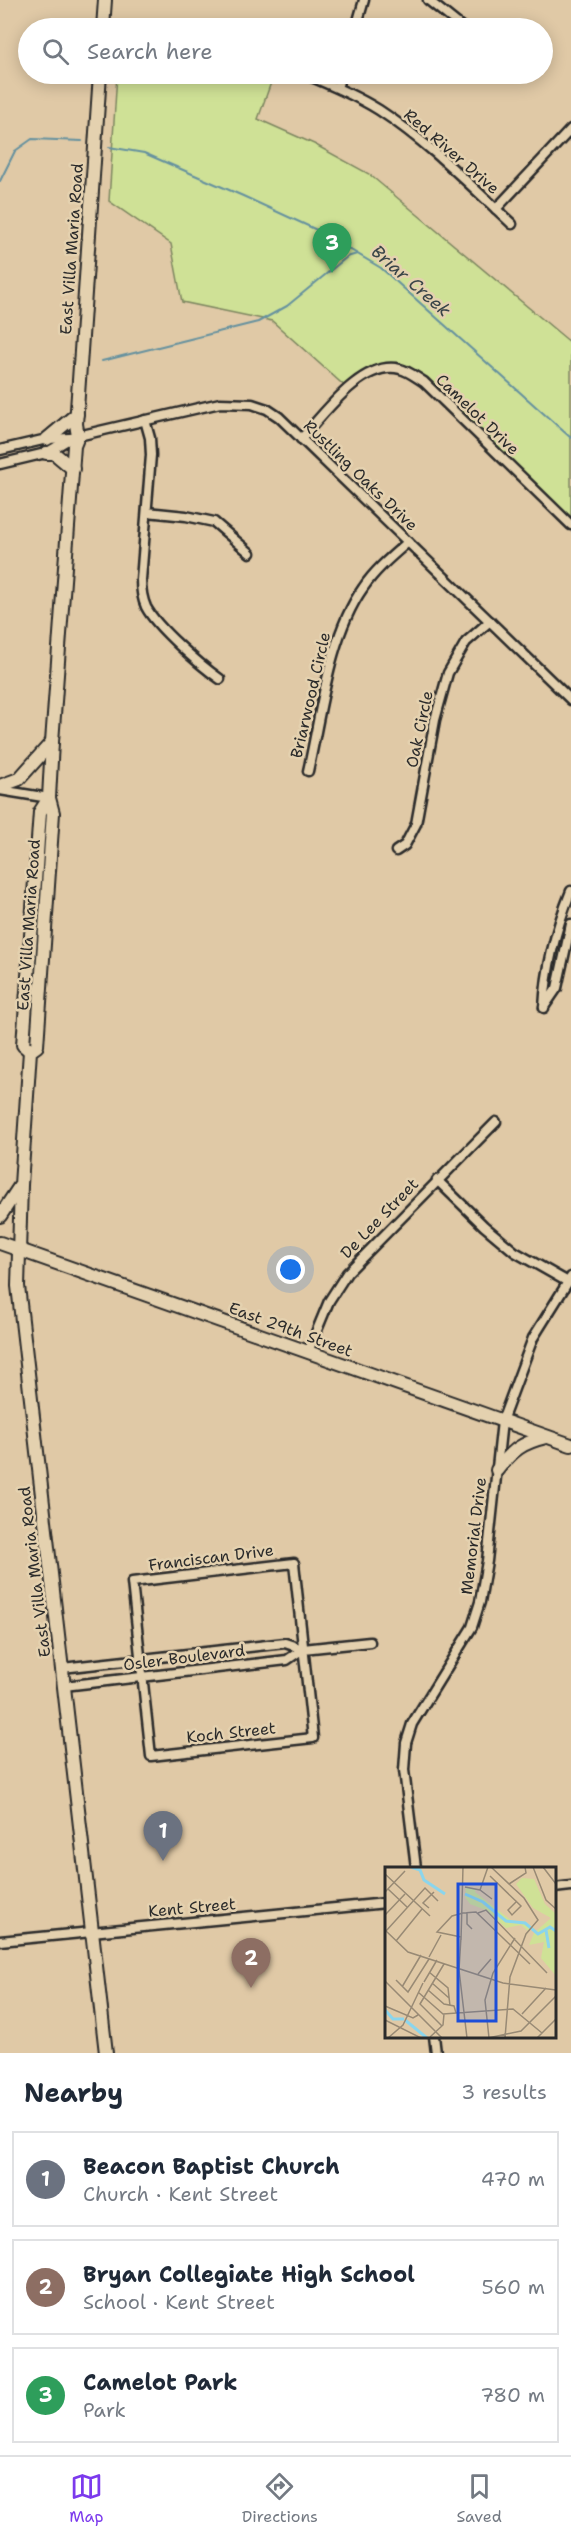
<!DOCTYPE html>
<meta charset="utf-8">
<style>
body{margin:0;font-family:"Shantell Sans",sans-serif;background:#f2f2f3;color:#1f2937}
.you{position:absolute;left:291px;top:1270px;width:21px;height:21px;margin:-15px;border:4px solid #fff;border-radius:50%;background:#1a73e8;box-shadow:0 0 0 9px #1a73e833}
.badge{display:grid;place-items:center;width:39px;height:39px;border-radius:50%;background:#7c3aed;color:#fff;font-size:20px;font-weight:700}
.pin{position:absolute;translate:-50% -50px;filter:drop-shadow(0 2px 3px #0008)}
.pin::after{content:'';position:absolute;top:32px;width:21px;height:18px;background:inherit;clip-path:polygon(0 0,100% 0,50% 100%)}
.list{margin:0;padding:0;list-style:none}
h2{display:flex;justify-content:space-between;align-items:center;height:78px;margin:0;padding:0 24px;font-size:26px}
h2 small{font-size:20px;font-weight:400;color:#747a83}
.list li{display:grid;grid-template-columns:39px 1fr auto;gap:18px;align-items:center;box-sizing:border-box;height:96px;margin:0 12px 12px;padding:0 12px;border:2px solid #e0e1e3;border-radius:0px}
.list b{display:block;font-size:22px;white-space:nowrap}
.list p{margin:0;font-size:20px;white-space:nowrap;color:#747a83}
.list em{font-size:20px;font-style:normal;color:#747a83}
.icon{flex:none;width:33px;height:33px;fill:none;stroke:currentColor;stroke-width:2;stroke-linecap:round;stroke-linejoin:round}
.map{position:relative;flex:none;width:571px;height:2053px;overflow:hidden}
.search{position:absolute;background:#fff;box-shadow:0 3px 15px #0003;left:18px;right:18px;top:18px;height:66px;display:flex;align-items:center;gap:15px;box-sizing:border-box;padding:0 21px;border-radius:33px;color:#747a83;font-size:22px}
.sheet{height:402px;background:#fff}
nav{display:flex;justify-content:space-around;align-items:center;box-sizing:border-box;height:84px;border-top:2px solid #e0e1e3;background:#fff;font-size:16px;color:#747a83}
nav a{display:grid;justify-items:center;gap:3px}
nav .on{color:#7c3aed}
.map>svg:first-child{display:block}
.green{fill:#cfe196;stroke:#7d8660;stroke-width:1.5}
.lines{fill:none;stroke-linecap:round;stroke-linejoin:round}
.stream{stroke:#65919f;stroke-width:2}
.street-casing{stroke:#2b2b2b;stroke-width:13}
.secondary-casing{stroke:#2b2b2b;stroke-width:16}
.street{stroke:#e4d1af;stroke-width:8}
.secondary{stroke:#e4d1af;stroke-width:12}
.labels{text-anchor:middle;stroke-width:5;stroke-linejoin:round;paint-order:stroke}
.street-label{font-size:16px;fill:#2b2b2b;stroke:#e4d1af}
.water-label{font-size:18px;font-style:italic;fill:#394448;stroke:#e4d1af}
.inset-river{fill:none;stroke:#8bd5ec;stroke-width:3}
.inset-road{fill:none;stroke:#988a75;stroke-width:1.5}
.view{fill:#1d4ed8;fill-opacity:0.15;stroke:#1d4ed8;stroke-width:3}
.inset-edge{fill:none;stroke:#2b2b2b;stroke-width:3}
</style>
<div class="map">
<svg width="571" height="2053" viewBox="0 0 571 2053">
<rect width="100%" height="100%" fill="#e0c9a6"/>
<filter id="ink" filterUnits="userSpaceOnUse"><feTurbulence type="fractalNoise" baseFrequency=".0167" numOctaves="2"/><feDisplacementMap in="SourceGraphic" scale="12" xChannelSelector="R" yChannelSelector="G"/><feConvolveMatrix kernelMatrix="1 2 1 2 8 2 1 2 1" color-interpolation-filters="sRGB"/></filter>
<g filter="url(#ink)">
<polygon class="green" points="117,74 274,74 258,119 314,144 369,174 571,343 571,523 410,373 387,368 348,389 272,321 182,302 171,244 109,201"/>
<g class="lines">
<g class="stream">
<polyline points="109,147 144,153 243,196 319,231 381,268 571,438"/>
<polyline points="0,181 15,151 32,139 82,141"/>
<polyline points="102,361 258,322 287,306 347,257 357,254"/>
</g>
<defs>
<g id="street">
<polyline points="428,0 463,28"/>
<polyline points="356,28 364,0"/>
<path d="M 304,74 C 329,84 355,95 379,110 C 428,142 469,184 512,224"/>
<polyline points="337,87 342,74"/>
<polyline points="496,209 571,129"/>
<path d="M 145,420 L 150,438 L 151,455 L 141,580 C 141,589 142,598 146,607 C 157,628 200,665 220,679"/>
<polyline points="78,436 220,403 252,404 267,409 279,417 571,700"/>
<path d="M 301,439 C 323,415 363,359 400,369 C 409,371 417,378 424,382 L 571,525"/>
<polyline points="0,450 47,439 70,438"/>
<polyline points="0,464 46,453 71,438"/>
<polyline points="147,512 186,516 214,522 250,553"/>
<path d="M 308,771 C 321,714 329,636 363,588 C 375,570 392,556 408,542"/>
<polyline points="0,790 49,798"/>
<polyline points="396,851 405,845 416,824 435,720 448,673 466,642 490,621"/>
<polyline points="544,1007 557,988 571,924"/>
<path d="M 544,1008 C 546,968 556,928 571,891"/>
<polyline points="437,1180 484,1226 515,1252 568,1282"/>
<polyline points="308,1352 329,1301 347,1273 496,1122"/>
<polygon points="294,1563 313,1738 151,1756 132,1582"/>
<polyline points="62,1668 285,1643 303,1649 370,1642"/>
<polyline points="64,1686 287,1660 303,1649"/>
<polyline points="416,1868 404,1770 406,1743 412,1724 472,1627 480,1602 487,1561 502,1421 533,1338 571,1277"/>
<polyline points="554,1888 571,1886"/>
<polyline points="0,1941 386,1903"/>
<polyline points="434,2036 436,2053"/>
</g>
<g id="secondary">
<polyline points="103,28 105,0"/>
<polyline points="100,74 76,424 78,436 74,446 52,742 49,798 53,813 37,1046 30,1051 21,1185 18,1286 106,2053"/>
<polyline points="47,439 77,414"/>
<polyline points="46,453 54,453 73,469"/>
<polyline points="0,786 19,779 52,742"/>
<polyline points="30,1051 23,1045 40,812 49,798"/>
<polyline points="0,1216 20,1186"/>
<polyline points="0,1243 571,1445"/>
<path d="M 497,1470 C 513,1450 521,1443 546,1437"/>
</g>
</defs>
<use href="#street" class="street-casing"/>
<use href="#secondary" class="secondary-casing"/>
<use href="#street" class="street"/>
<use href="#secondary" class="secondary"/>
</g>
</g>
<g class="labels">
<g class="street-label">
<text transform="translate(452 151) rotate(41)" y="6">Red River Drive</text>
<text transform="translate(71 249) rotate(-86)" y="6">East Villa Maria Road</text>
<text transform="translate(478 414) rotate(44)" y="6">Camelot Drive</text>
<text transform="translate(361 475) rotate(44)" y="6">Rustling Oaks Drive</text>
<text transform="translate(310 695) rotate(-77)" y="6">Briarwood Circle</text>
<text transform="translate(419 729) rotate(-78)" y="6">Oak Circle</text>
<text transform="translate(28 925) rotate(-86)" y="6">East Villa Maria Road</text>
<text transform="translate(379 1218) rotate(-46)" y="6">De Lee Street</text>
<text transform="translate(291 1329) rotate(20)" y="6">East 29th Street</text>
<text transform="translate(473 1536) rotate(-83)" y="6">Memorial Drive</text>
<text transform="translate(211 1557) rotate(-7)" y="6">Franciscan Drive</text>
<text transform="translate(34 1572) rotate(-97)" y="6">East Villa Maria Road</text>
<text transform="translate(184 1657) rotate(-7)" y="6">Osler Boulevard</text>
<text transform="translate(231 1732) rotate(-6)" y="6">Koch Street</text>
<text transform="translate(192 1907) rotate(-5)" y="6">Kent Street</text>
</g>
<g class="water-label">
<text transform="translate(411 281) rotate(41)" y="6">Briar Creek</text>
</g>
</g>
<g transform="translate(385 1867)">
<rect width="171" height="171" fill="#e0c9a6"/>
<path d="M 137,11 L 149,12 L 160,37 L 171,47 L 171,109 L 156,91 L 159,75 L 144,78 L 149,66 L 166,51 L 148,41 L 131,17 ZM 81,20 L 91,22 L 90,25 L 127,54 L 138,54 L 147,60 L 143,64 L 136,58 L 121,61 L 101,43 L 85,37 L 80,30 Z" fill="#cfe196"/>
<path class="inset-river" d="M 26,0 L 35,3 L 39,13 L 60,27M 80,27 L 98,35 L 121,54 L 140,56 L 153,67 L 165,60 L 171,64M 161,63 L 164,81M 0,143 L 8,152 L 19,152M 20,153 L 42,171"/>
<path class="inset-road" d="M 106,0 L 139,31 L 153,53 L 141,67 L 125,110 L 120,171M 148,0 L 161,33 L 171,42M 158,0 L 171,17M 0,7 L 45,49M 105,9 L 136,39 L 127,48 L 123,43 L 132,34M 124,17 L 141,6 L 140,0M 80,20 L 95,23 L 107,32M 3,22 L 22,40M 95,23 L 103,0M 0,25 L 20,4M 44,41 L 38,36 L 49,25M 82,45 L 82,57 L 87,62M 78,46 L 91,45 L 145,97M 93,46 L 101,43 L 162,106M 0,48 L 20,27M 0,63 L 23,85 L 118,116 L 171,123M 1,64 L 40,21 L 53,34M 76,70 L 52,65 L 67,49 L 78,46M 76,70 L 74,103 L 82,171M 76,73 L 78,0M 11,74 L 37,42M 44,90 L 56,68M 44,105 L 63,121 L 65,139M 93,107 L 106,92M 11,113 L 23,125 L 44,92M 0,114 L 57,171M 39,115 L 52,93M 47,116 L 64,131M 17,120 L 36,88M 43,123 L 59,137 L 69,139 L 71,146M 33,125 L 58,147 L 128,142 L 157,166M 0,139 L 28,151 L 33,148M 137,147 L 161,121M 0,153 L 36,171M 57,159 L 35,137 L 59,97M 45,170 L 58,158 L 59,147M 3,171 L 18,158 L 38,116M 103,171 L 136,164 L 171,129M 104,171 L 100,133 L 108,106 L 130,71M 152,171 L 171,152"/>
<path class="view" d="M 73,17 L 111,17 L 111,154 L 73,154 Z"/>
<rect width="171" height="171" class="inset-edge"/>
</g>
</svg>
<div class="you"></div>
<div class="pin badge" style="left:163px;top:1861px;background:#6b7280">1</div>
<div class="pin badge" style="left:251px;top:1988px;background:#8d6e63">2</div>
<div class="pin badge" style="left:332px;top:273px;background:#2e9e5b">3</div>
<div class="search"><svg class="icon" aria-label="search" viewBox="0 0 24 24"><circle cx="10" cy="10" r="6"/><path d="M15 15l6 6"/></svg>Search here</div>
</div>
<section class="sheet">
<h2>Nearby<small>3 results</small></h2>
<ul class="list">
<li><span class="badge" style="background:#6b7280">1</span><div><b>Beacon Baptist Church</b><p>Church · Kent Street</p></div><em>470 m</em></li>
<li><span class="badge" style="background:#8d6e63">2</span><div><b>Bryan Collegiate High School</b><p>School · Kent Street</p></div><em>560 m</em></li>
<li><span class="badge" style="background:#2e9e5b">3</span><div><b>Camelot Park</b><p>Park</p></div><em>780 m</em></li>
</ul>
</section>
<nav>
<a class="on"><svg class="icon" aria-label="map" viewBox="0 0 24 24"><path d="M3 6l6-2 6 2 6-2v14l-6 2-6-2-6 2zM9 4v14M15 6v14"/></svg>Map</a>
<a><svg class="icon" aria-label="directions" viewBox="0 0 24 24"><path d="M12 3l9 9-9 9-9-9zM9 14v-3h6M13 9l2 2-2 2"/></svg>Directions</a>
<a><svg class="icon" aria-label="saved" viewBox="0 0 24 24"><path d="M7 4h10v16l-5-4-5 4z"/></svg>Saved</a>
</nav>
